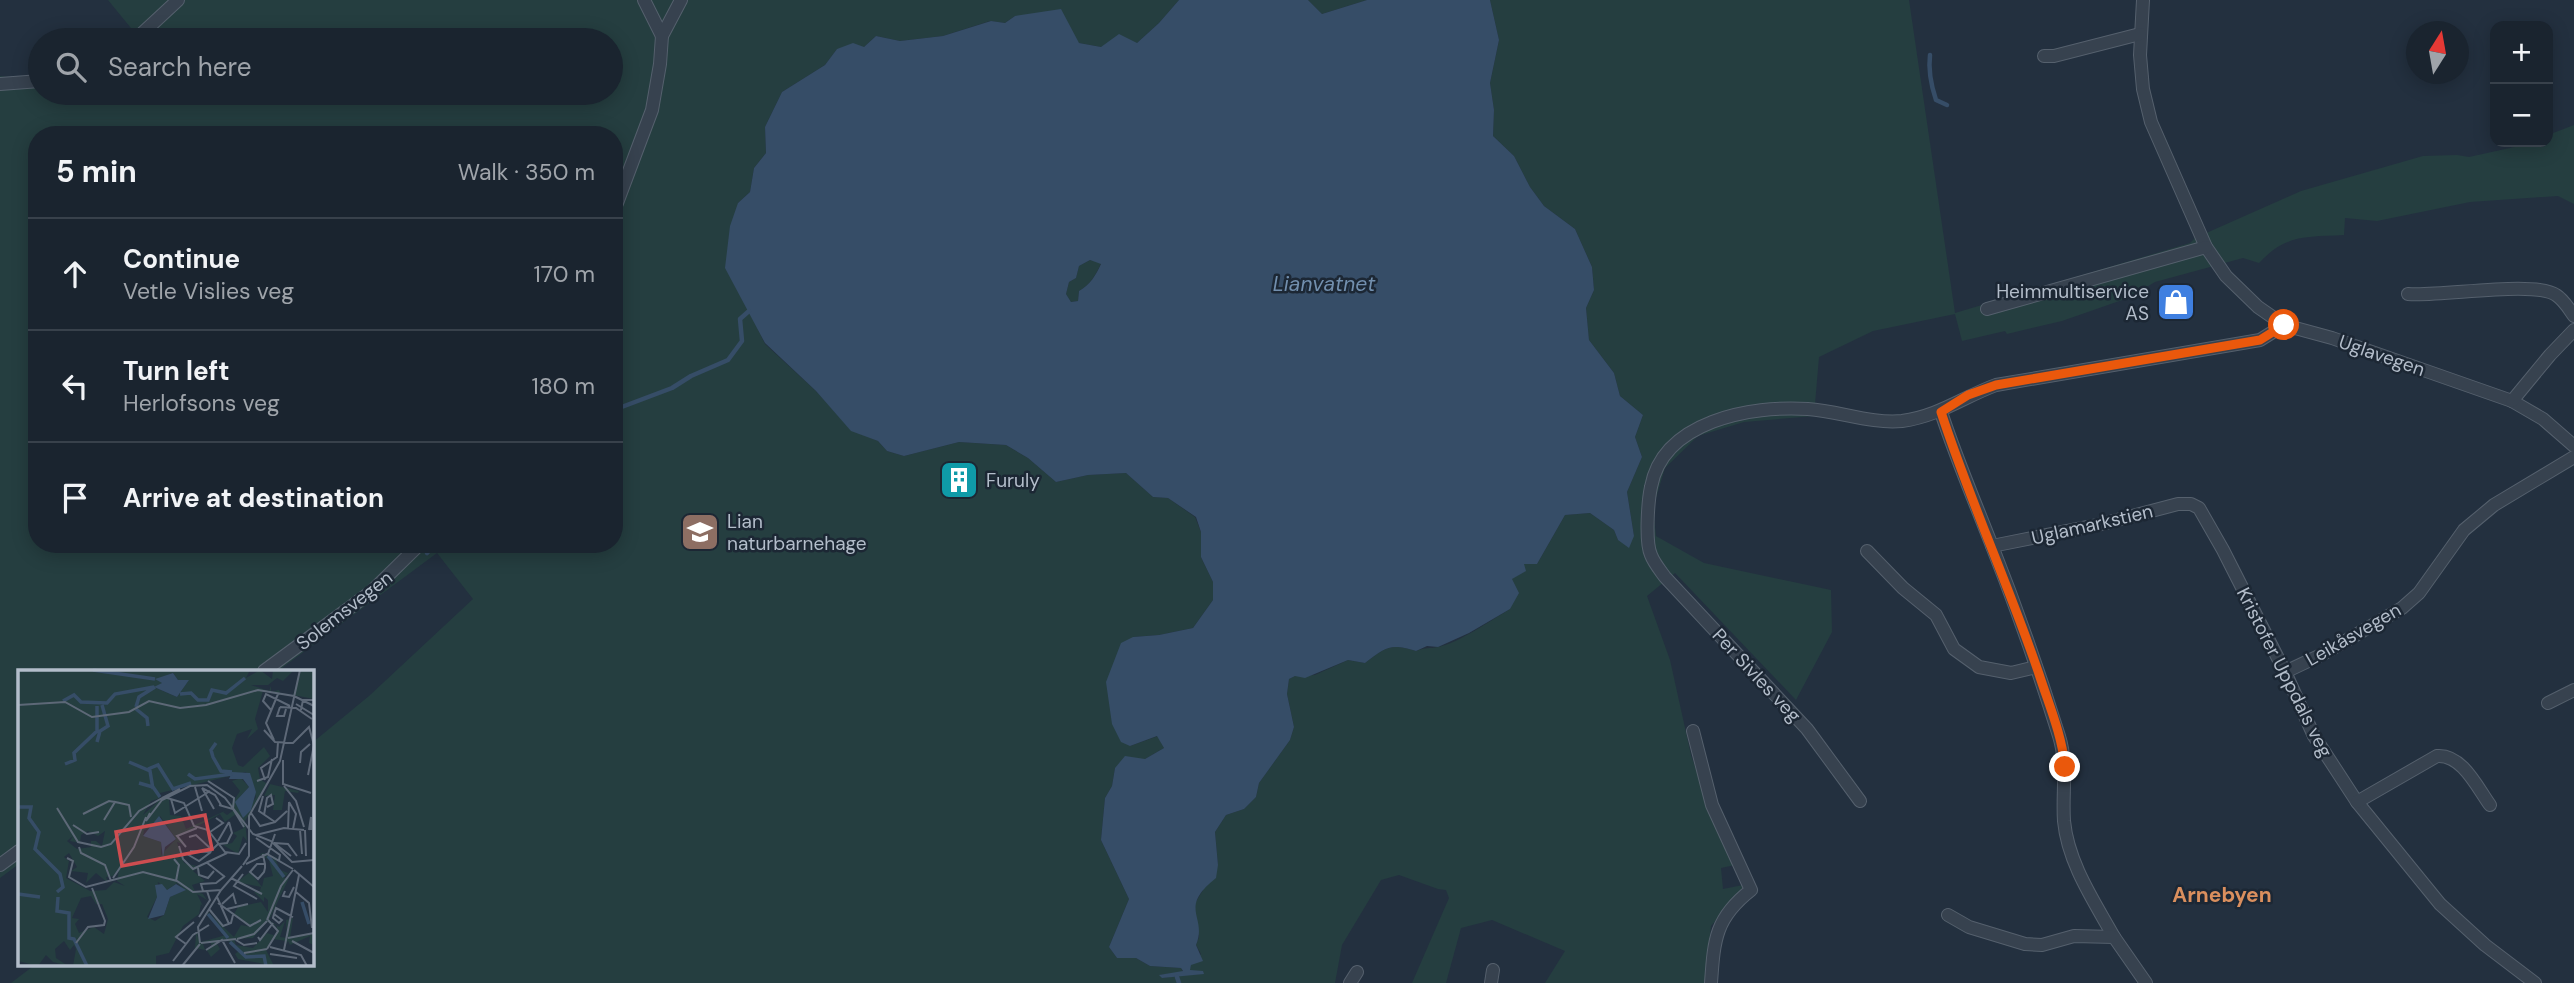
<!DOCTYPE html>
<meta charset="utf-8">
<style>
body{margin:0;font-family:"DM Sans",sans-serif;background:#27303b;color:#f1f3f6}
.controls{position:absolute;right:21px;top:21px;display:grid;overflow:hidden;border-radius:14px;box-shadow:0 4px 18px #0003}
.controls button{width:63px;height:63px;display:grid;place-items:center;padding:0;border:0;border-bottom:2px solid #38414b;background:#1a242f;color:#f1f3f6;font:35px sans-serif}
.compass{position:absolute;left:2406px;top:21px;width:63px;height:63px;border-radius:50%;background:#1a242f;box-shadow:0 4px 18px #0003;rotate:11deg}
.stop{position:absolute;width:21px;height:21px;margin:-16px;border:5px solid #ea580c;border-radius:50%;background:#fff}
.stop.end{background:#ea580c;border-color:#fff;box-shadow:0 2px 7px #0008}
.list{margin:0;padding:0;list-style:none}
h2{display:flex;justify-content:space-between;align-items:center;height:91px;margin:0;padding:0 28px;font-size:30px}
h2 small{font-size:23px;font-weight:400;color:#9fa4aa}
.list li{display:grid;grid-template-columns:46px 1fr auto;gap:21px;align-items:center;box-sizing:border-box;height:112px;padding:0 28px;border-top:2px solid #38414b}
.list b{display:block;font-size:26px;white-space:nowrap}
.list p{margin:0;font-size:23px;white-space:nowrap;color:#9fa4aa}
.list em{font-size:23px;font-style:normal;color:#9fa4aa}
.icon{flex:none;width:38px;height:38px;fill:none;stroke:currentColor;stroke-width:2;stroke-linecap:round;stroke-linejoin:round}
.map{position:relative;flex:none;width:2574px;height:983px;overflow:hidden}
.search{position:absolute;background:#1a242f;box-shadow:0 4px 18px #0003;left:28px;top:28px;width:595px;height:77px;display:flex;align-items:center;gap:18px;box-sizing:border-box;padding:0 24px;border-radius:38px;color:#9fa4aa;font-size:26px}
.panel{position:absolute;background:#1a242f;box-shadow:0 4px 18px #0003;left:28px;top:126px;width:595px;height:427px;border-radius:28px}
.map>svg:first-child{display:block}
.green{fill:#253e40;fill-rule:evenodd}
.water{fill:#364d67;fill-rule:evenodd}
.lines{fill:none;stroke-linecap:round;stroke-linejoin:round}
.stream{stroke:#364d67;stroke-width:4.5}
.minor-casing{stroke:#55606d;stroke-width:14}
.minor{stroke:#37424f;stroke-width:12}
.route{stroke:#ea580c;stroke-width:9}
.labels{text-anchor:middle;stroke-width:5;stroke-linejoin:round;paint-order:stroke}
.poi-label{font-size:19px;fill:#b3bdca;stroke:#1c2734;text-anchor:start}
.street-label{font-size:19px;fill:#b3bdca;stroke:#1c2734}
.water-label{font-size:21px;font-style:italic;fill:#728fae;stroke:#1c2734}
.neighbourhood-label{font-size:21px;font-weight:bold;fill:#da8f5e;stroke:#1c2734}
.inset-river{fill:none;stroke:#364d67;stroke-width:3.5}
.inset-road{fill:none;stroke:#5d6877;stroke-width:2}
.view{fill:#cd4d50;fill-opacity:0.15;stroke:#cd4d50;stroke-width:3.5}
.inset-edge{fill:none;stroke:#b3bdca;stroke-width:3.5}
</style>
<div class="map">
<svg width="2574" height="983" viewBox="0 0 2574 983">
<rect width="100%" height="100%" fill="#23303f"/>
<g class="green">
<path d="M 108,0 L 1179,0 L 1159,23 L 1137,43 L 1101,47 L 1079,43 L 1015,16 L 1005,23 L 990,21 L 943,36 L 900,41 L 876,36 L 864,47 L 837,49 L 825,65 L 782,92 L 765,127 L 766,153 L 754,168 L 750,192 L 738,203 L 749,311 L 765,344 L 816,391 L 851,430 L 878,441 L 887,451 L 904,456 L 959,442 L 1006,445 L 1028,458 L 1056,482 L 1088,475 L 1126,473 L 1153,497 L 1168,498 L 1195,517 L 1201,532 L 1201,557 L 1213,582 L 1213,600 L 1193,628 L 1159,635 L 1133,637 L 1130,746 L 1158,736 L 1164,748 L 1145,759 L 1115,768 L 1112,786 L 1105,798 L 1101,840 L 1129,899 L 1109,947 L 1117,958 L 1136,958 L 1150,966 L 1181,968 L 1183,972 L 1160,975 L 1162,978 L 1203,973 L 1189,971 L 1191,965 L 1201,954 L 1196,945 L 1199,937 L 1194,905 L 1218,865 L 1215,832 L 1226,815 L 1244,809 L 1256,797 L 1259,783 L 1290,740 L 1294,727 L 1287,694 L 1289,679 L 1295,676 L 1315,675 L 1348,660 L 1365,663 C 1386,647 1390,643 1416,651 C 1426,647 1429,649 1438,647 C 1459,643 1491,620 1510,609 L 1512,579 L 1524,564 L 1537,564 L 1565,515 L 1590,513 L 1614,530 L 1618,540 L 1634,536 L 1627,492 L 1642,457 L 1635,437 L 1643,415 L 1620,396 L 1614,373 L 1589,340 L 1586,308 L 1594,290 L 1592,267 L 1575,229 L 1544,206 L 1530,187 L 1514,156 L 1493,136 L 1494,110 L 1490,83 L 1499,40 L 1490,0 L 1909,0 L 1955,313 L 2190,243 L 2195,238 L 2301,191 L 2423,156 L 2457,155 L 2469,157 L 2537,142 L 2548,142 L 2548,135 L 2574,125 L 2574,204 L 2558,196 L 2470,202 L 2377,221 L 2345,218 L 2344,235 C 2306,237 2286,234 2259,263 L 2243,258 L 2155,282 L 2128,298 L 2062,321 L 2007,334 L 2005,331 L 1962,341 L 1955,314 L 1873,331 L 1819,357 L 1814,416 L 1744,422 L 1698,436 L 1665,468 L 1653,508 L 1656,536 L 1704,563 L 1831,590 L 1832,632 L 1796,700 L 1675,573 L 1647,596 L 1670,660 L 1691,755 L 1715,825 L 1735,865 L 1721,868 L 1723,889 L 1743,885 L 1741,891 L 1711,926 L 1705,983 L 1545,983 L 1565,951 L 1492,920 L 1461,928 L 1446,983 L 1412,983 L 1449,898 L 1446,890 L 1438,889 L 1399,875 L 1381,880 L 1342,945 L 1335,983 L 11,983 L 36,964 L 312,964 L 312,743 L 369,696 L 473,599 L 437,553 L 278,671 L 19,671 L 19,864 L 0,878 L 0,76 L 26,79 L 40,75 L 40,93 L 611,93 L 611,40 L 126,40 L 135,33 ZM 37,135 L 614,135 L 614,544 L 37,544 Z"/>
<polygon points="1308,0 1367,0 1322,14"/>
<path d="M 1090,260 L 1101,263 C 1096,275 1090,285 1079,291 L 1078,301 L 1071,302 L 1066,294 L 1069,282 L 1076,278 L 1079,266 Z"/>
</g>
<path class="water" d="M 1179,0 L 1308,0 L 1322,14 L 1367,0 L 1490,0 L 1499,40 L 1490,83 L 1494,110 L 1493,136 L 1514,156 L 1530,187 L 1544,206 L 1575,229 L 1592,267 L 1594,290 L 1586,308 L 1589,340 L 1614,373 L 1620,396 L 1643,415 L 1635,437 L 1642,457 L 1627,492 L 1634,536 L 1629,548 L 1618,540 L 1614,530 L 1590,513 L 1565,515 L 1537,564 L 1524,564 L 1526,571 L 1512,579 L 1519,593 L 1510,609 L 1469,633 L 1438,647 L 1427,646 L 1416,651 C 1390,643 1386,647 1365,663 L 1348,660 L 1305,678 L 1295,676 L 1289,679 L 1287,694 L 1294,727 L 1290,740 L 1259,783 L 1256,797 L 1244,809 L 1226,815 L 1215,832 L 1218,865 L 1216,878 C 1177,909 1208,916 1196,945 L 1203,961 L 1191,965 L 1190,970 L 1203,971 L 1204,974 L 1162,978 L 1159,975 L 1183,971 L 1181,968 L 1150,966 L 1136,958 L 1117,958 L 1109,947 L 1129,899 L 1101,840 L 1105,798 L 1112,786 L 1115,768 L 1125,756 L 1145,759 L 1164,748 L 1157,736 L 1130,746 L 1121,742 L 1112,724 L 1106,682 L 1121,643 L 1133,637 L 1159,635 L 1193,628 L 1213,600 L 1213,582 L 1201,557 L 1201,532 L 1196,517 L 1168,498 L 1153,497 L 1126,473 L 1088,475 L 1056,482 L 1028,458 L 1006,445 L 959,442 L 904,456 L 887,451 L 878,441 L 851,431 L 816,391 L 765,343 L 725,268 L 730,226 L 738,203 L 750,192 L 754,168 L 766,153 L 765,127 L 782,92 L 825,65 L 837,49 L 853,43 L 864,47 L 876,36 L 900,41 L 943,36 L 991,21 L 1005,23 L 1015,16 L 1061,9 L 1079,43 L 1101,47 L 1119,34 L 1137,43 L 1159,23 ZM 1090,260 L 1101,264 C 1096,275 1090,285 1079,291 L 1078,301 L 1071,302 L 1066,294 L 1069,282 L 1076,278 L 1079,266 Z"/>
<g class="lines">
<g class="stream">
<path d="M 1930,55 C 1928,71 1931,85 1936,100 L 1947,105"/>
<polyline points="614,407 619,408 672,388 691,376 728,360 742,341 740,319 749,311"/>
<polyline points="427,553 435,544"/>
<polyline points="1177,977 1179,983"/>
</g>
<defs>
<g id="minor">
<polyline points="644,0 662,36"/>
<polyline points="2143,0 2140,55 2143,89 2151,122 2206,247 2226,276 2258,307 2284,325 2332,338 2512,401 2543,419 2574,446"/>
<polyline points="135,40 178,0"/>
<polyline points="2044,56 2054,56 2140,34"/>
<polyline points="0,84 40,81"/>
<polyline points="614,211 652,110 660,64 662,36 681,0"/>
<path d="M 2408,294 C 2441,297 2534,280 2556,295 C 2564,300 2569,309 2574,316"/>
<polyline points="1987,309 2206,247"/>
<polyline points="2512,401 2550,355 2574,330"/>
<path d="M 1941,412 C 1956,458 1975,502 1992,546 C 2017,609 2039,672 2059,736 C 2068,765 2062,792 2064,821 C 2068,863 2094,901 2114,937"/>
<polyline points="1992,546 2102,524 2178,504 2191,504 2199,508 2223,550 2285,672 2314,736 2357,802 2440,904 2485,945 2535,983"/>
<polyline points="1867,551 1903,588 1936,615 1954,649 1979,667 2011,673 2036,667"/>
<polyline points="264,671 371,592 420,544"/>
<polyline points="2285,672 2323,654 2402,608 2419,593 2464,530 2494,505 2574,457"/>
<polyline points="2548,703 2574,690"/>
<path d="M 1693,731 L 1712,805 L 1751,890 C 1715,918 1714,940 1711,983"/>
<path d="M 1860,801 L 1807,729 L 1665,577 C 1660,570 1654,563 1651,555 C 1645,542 1648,501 1651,487 C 1663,421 1751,405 1808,409 C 1839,411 1871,424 1902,421 C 1939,416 1963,397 1996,385 L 2260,340 L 2284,325"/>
<path d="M 2357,802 L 2437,756 C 2462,754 2477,787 2490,805"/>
<polyline points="0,865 19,851"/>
<polyline points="1948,915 1969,927 2025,944 2042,945 2074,936 2114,937 2146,983"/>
<polyline points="1350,983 1357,972"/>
<polyline points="1491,983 1493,970"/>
</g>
</defs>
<use href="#minor" class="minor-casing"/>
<use href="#minor" class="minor"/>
</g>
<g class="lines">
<path class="route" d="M 2065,767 C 2062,735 2049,705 2039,674 C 2009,586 1970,501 1941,412 L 1968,395 L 1996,385 L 2260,340 L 2284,325"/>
</g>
<defs>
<symbol id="shop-square" viewBox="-11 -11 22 22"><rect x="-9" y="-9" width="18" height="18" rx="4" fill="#3f7fe0" stroke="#1c2734"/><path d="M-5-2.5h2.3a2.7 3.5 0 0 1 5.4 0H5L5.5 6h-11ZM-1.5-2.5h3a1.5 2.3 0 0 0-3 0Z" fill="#fff"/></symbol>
<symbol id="building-square" viewBox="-11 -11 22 22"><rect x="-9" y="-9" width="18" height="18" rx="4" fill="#0f9aa8" stroke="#1c2734"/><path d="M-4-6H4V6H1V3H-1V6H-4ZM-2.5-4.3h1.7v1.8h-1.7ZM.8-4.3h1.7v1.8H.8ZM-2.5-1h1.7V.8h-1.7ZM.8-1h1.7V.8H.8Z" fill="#fff"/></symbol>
<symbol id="school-square" viewBox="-11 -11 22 22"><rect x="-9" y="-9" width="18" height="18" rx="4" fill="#8d6e63" stroke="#1c2734"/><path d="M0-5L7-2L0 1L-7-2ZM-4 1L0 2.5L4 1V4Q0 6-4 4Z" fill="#fff"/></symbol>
</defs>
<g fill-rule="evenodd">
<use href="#shop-square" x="2154" y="280" width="44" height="44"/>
<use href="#building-square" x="937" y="458" width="44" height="44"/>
<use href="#school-square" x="678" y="510" width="44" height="44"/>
</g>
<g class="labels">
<g class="poi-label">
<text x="2149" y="298" text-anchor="end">Heimmultiservice<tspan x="2149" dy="22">AS</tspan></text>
<text x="986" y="487">Furuly</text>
<text x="727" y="528">Lian<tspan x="727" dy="22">naturbarnehage</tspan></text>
</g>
<g class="street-label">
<text transform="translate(2382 355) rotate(19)" y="7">Uglavegen</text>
<text transform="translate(2092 524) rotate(-13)" y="7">Uglamarkstien</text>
<text transform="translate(344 610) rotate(-38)" y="7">Solemsvegen</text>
<text transform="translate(2353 634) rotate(-30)" y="7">Leikåsvegen</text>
<text transform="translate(2285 672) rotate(63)" y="7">Kristofer Uppdals veg</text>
<text transform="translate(1757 675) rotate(47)" y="7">Per Sivles veg</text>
</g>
<g class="water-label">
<text x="1324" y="291">Lianvatnet</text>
</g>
<g class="neighbourhood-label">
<text x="2222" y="902">Arnebyen</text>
</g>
</g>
<g transform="translate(18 670)">
<rect width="296" height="296" fill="#23303f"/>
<path d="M 0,0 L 232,0 L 228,8 L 242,0 L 254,9 L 255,0 L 276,0 L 265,11 L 259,8 L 250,15 L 233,15 L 251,21 L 253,16 L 253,22 L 261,20 L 263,25 L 245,21 L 237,49 L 240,59 L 229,69 L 234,59 L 219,64 L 214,78 L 220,95 L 225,97 L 246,77 L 252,86 L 240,98 L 242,109 L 249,114 L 227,151 L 229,171 L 225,166 L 220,184 L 205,175 L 214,173 L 219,166 L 215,163 L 226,158 L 218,144 L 207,152 L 202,144 L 159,167 L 165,170 L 165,174 L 159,172 L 166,193 L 183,197 L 175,201 L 187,211 L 174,215 L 177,221 L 185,224 L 189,230 L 179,224 L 186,238 L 183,234 L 181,244 L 165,256 L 151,283 L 138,286 L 138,296 L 55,296 L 58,279 L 56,275 L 52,280 L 46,271 L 37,279 L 38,288 L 50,296 L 35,292 L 28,285 L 20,296 L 0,291 ZM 155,3 L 160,10 L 170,11 L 159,27 L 138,18 L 144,13 L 142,8 ZM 228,102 L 238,127 L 225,148 L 220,129 L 231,117 L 223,108 L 214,111 L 222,121 L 213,135 L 216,140 L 209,145 L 205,142 L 213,138 L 168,159 L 163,146 L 152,145 L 151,129 L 145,127 L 125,145 L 133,131 L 142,128 L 138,124 ZM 142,146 L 158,169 L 143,185 L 143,172 L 125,166 L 126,160 L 138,156 ZM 70,161 L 80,166 L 87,161 L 84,176 L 78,171 L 73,171 L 73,177 L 59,179 L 49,171 L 55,166 L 52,171 L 62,173 L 63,165 ZM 116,178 L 101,200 L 99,211 L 107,216 L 96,212 L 88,220 L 72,221 L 48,208 L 51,191 L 46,187 L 51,183 L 59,197 L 53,201 L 70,203 L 68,213 L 78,203 L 90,213 L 88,207 L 95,206 ZM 140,212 L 149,220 L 159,213 L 167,220 L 152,227 L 146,245 L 137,251 L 129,247 L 139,227 ZM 73,226 L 78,234 L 84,234 L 90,249 L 86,264 L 76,257 L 61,263 L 57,254 L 61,249 L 54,248 L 63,228 ZM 296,0 L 296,29 L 275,25 L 283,1 ZM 252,114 L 281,121 L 280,123 L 267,121 L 264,140 L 255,140 L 257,125 L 246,126 ZM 246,183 L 254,189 L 255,186 L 261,189 L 257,188 L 262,200 L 270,203 L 274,199 L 266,208 L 271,208 L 251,250 L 261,257 L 267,251 L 262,267 L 269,268 L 268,250 L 275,248 L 272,268 L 296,264 L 296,275 L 291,273 L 292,266 L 272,275 L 270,271 L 265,280 L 276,283 L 273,283 L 262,279 L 255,279 L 253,278 L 265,279 L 268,271 L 255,269 L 248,280 L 256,296 L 220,289 L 217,284 L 221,281 L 208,269 L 198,272 L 202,279 L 193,287 L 188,279 L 194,277 L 192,271 L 185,274 L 187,280 L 177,278 L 178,264 L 183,263 L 179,265 L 183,272 L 208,265 L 191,248 L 189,243 L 184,250 L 189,241 L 216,267 L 223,255 L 233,257 L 216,244 L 220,237 L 243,232 L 250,242 L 250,230 L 246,227 L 246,232 L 236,222 L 242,221 L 243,217 L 219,212 L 232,202 L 244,217 L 246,208 L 255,206 L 251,190 L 242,184 ZM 249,252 L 259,256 L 258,266 L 249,263 L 235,278 L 218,275 L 216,269 L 235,268 Z" fill="#253e40" fill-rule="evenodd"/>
<path d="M 155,3 L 160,10 L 171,10 L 159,27 L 136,17 L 144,13 L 137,9 ZM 214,102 L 232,103 L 238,122 L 233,140 L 225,148 L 217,132 L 231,117 L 225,109 L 211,109 ZM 141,146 L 158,169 L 147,177 L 145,188 L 143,172 L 125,166 ZM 144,214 L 149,220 L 158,214 L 168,220 L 152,227 L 146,245 L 130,249 L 139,227 L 137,215 Z" fill="#364d67"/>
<path class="inset-river" d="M 75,0 L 137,9M 162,24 L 173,23 L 180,30 L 190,30 L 194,20 L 208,23 L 227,8M 45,31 L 56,25 L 63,32 L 89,33 L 97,24 L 136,17M 118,37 L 121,27 L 137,17M 118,39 L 129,48 L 130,56M 79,72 L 82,61 L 90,56 L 84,35M 198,73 L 193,80 L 195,87 L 203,101 L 214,102M 111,92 L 132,101 L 135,119M 47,94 L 57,90 L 56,83 L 79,61 L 79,36M 130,99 L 140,95 L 155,119 L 173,113M 170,104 L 177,109 L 214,104M 121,113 L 135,117 L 142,127M 0,137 L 13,137 L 11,148 L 21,162 L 17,179 L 42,204 L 45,217 L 39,222M 250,186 L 266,207M 0,224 L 22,227M 40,227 L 39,241 L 51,243 L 51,268 L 56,269 L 69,296M 284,232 L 291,254M 190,244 L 210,268M 212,272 L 228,287 L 246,286 L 248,296"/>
<path class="inset-road" d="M 278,34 L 296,45M 0,35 L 47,32 L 74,47 L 111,42 L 131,31 L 162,38 L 188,35 L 240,20 L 276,26 L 296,36M 262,37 L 278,38 L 294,49M 262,37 L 259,46 L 266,46 L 268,39M 253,40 L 245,31 L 248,24 L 272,36M 283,40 L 285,30 L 296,30M 246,60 L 257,72 L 275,73 L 291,57 L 296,75M 256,70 L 248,53 L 260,24M 265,90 L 265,114 L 293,123M 282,93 L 283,82 L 292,74M 290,105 L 296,75M 247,110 L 243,98 L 259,87 L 260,72M 190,111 L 216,128 L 215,139M 239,111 L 250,107 L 254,89M 266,116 L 278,131 L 286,157M 177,117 L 184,141M 184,118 L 197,125 L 203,135M 184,118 L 196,139M 162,119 L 146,127 L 166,133 L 176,156 L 190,160 L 207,182 L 221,184 L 228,173M 245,126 L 241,141 L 257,152M 153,129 L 157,143 L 192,121M 271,132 L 278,144 L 275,159M 201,135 L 215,139 L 226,157M 39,138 L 60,172 L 83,177 L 93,174 L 121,141 L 146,127M 132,143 L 128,151 L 144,130 L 172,116 L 189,115 L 207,128 L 235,164 L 253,171 L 274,192 L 296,190M 233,143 L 242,156 L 257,152 L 269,141M 65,144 L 91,131 L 97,132M 246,145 L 249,128 L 253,125 L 255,134 L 249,137M 86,150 L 97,132 L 111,135 L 113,147M 55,155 L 69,164 L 81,162M 270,159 L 271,132M 282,160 L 284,184M 287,160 L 288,186M 291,160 L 293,147 L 293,160M 192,162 L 205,153 L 198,148M 238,165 L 266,158 L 286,160M 171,167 L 178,165 L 193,179M 238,168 L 262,185 L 261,190M 200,171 L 211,152M 256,173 L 270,174 L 279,186M 256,173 L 273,186M 201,174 L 209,173 L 214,163 L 211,152M 161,176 L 165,189 L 175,199 L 209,183M 61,177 L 63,183 L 87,195 L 93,211M 168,177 L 159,166 L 179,158M 172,181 L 192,182 L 201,173M 169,184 L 181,191 L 193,182M 245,184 L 245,185 L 247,194 L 247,198 L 246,202 L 240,209 L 232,202 L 239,194 L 247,194M 250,184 L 257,164M 49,188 L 55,191 L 51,207 L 68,217 L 125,202 L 159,211 L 175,222 L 203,220M 156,189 L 161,195 L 158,211M 188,192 L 207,207M 228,194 L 249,184 L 275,199M 225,195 L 231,186 L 231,146 L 262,91 L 282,0M 180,198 L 181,205 L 190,208 L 196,201M 276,200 L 296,217M 225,204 L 216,216 L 239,229M 95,208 L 116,177 L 128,147M 213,208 L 244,224M 185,221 L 183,214 L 198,213 L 207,206M 267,221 L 265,226 L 271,227 L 276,217M 278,222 L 291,233 L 294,258M 199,227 L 211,254M 200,233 L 232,256 L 243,250M 204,234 L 215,224 L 218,234M 191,239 L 205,256 L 213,253 L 215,245M 209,239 L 230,234M 256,244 L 264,250 L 261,253 L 255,248 L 256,244 L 258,238 L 275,247M 181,247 L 192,230 L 189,221M 249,250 L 263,216 L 275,200M 240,267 L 242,270 L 255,253M 270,268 L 296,263M 219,269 L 236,264 L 249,251M 218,270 L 226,275 L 239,273M 274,271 L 296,283M 58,273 L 70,257 L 86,255 L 87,251 L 74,218M 182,273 L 180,257 L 203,220 L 224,196M 183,273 L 218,269M 168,274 L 158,267 L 176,252M 252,277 L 283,285 L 289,296M 249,279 L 260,261 L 250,250M 188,280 L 204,270 L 217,293M 266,280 L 281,205M 226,283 L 249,279M 252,284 L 279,288M 155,291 L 175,265 L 191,255M 164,296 L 182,274"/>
<path class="view" d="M 187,145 L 194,179 L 104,196 L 98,162 Z"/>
<rect width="296" height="296" class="inset-edge"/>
</g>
</svg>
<div class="controls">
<button>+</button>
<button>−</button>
</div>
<svg class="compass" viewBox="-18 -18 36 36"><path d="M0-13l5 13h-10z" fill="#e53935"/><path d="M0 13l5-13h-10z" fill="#9fa4aa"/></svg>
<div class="stop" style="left:2284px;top:325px"></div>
<div class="stop end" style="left:2065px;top:767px"></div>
<div class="search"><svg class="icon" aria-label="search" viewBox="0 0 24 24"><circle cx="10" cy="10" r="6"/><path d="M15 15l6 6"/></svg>Search here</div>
<section class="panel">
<h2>5 min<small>Walk · 350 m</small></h2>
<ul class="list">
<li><svg class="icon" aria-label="ahead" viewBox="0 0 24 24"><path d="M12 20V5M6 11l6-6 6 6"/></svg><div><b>Continue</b><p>Vetle Vislies veg</p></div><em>170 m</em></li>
<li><svg class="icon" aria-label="left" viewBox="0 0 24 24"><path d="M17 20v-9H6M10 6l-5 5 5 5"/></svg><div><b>Turn left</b><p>Herlofsons veg</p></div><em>180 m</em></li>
<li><svg class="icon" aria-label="arrive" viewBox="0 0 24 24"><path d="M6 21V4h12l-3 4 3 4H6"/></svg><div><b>Arrive at destination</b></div></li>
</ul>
</section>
</div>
